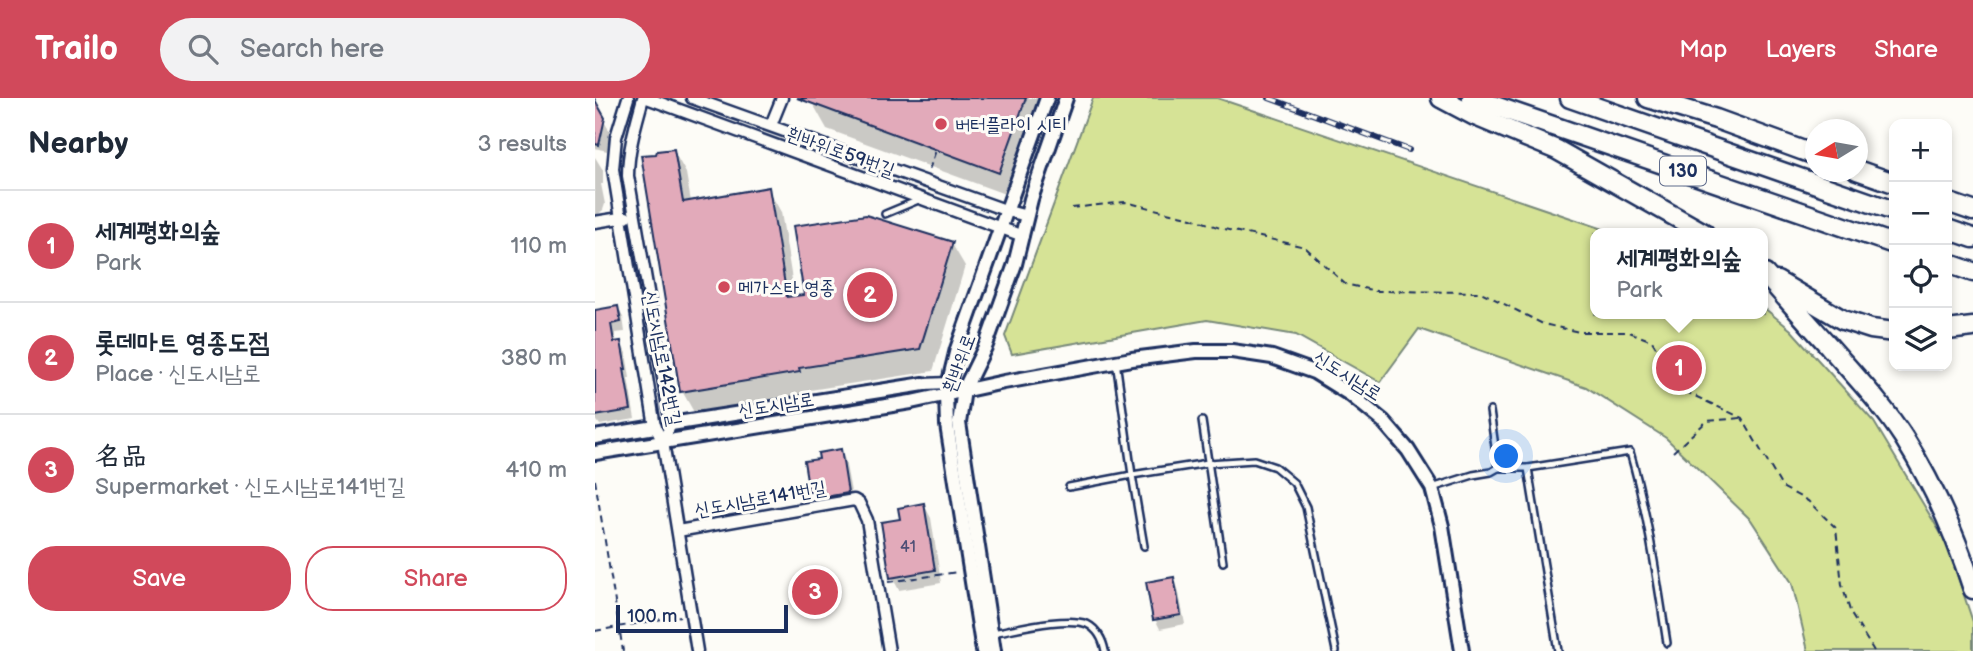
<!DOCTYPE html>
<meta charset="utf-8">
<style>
body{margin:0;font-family:"Balsamiq Sans","LXGW WenKai TC","Poor Story",sans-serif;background:#f2f2f3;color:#1f2937}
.controls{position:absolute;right:21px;top:21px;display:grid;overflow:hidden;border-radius:14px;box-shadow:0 4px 10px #0003}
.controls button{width:63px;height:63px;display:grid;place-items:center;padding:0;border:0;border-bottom:2px solid #e0e1e3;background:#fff;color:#1f2937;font:35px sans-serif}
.compass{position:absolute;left:1210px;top:21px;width:63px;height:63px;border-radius:50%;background:#fff;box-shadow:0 4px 10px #0003;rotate:259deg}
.scale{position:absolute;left:21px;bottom:18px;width:172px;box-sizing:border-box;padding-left:7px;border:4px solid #1b2f5e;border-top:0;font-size:19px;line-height:24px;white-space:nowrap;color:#1b2f5e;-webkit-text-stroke:5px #fdfcf7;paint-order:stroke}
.you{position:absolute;left:912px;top:359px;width:24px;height:24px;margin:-18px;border:5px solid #fff;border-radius:50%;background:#1a73e8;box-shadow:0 0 0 10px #1a73e833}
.badge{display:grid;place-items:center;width:46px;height:46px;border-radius:50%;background:#d1495b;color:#fff;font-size:23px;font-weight:700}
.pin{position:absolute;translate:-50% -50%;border:4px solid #fff;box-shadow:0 2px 7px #0006}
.popup{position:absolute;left:995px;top:130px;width:178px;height:91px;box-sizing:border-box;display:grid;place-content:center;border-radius:14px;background:#fff;filter:drop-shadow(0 2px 5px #0005);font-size:23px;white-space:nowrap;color:#747a83}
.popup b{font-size:26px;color:#1f2937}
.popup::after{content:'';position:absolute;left:50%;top:100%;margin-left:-14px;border:14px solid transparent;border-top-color:#fff}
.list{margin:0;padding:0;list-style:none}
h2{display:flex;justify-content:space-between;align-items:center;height:91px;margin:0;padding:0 28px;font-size:30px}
h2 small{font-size:23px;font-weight:400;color:#747a83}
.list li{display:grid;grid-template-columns:46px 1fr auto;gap:21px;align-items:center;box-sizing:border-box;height:112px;padding:0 28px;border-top:2px solid #e0e1e3}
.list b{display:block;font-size:26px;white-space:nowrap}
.list p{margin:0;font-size:23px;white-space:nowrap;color:#747a83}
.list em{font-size:23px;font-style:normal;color:#747a83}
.actions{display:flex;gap:14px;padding:21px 28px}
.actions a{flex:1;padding:16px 0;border:2px solid #d1495b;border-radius:28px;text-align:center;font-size:24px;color:#d1495b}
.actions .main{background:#d1495b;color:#fff}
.icon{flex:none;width:38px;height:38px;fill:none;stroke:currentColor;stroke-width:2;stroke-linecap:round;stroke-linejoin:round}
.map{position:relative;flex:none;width:1378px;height:553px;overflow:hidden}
header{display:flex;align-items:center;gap:42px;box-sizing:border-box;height:98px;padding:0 35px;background:#d1495b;color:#fff}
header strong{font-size:33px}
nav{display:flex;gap:38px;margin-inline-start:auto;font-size:24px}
.search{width:490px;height:63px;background:#f2f2f3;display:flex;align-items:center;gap:18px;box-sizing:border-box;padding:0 24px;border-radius:38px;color:#747a83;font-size:26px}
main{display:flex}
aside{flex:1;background:#fff}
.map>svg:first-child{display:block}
.green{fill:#d6e396;stroke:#78897a;stroke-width:2}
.shadow{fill:#0003}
.building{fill:#e2aaba;stroke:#1b2f5e;stroke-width:2}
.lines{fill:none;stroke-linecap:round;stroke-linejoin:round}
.service-casing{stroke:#1b2f5e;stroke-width:10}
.minor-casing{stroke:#1b2f5e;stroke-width:15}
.tertiary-casing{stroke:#1b2f5e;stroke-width:18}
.motorway-casing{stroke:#1b2f5e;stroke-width:23}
.path{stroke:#1b2f5e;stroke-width:2;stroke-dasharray:7 5;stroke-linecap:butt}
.service{stroke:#fdfcf7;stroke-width:5}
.minor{stroke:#fdfcf7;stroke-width:10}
.tertiary{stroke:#fdfcf7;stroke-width:12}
.motorway{stroke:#fdfcf7;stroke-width:18}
.rail-casing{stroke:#1b2f5e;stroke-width:6}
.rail{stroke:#fdfcf7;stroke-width:3.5;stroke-dasharray:10;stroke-linecap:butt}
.poi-dot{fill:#d1495b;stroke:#fdfcf7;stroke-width:2.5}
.labels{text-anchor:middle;stroke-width:6;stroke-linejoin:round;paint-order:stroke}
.number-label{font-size:16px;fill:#4d4e75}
.shield{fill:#fdfcf7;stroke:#5f6c8c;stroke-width:2}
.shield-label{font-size:18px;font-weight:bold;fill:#1b2f5e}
.poi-label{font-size:19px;fill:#1b2f5e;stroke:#fdfcf7;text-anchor:start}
.street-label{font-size:19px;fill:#1b2f5e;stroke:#fdfcf7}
</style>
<header>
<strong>Trailo</strong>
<div class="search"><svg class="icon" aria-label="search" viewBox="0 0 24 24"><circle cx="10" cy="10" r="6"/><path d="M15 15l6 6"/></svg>Search here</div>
<nav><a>Map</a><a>Layers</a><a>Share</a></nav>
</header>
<main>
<aside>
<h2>Nearby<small>3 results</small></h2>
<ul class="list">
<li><span class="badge">1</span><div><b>세계평화의숲</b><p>Park</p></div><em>110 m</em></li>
<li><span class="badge">2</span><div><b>롯데마트 영종도점</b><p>Place · 신도시남로</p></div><em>380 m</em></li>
<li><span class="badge">3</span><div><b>名品</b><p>Supermarket · 신도시남로141번길</p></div><em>410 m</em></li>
</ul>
<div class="actions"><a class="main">Save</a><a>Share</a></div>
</aside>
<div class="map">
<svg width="1378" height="553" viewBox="0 0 1378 553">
<rect width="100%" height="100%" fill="#fdfcf7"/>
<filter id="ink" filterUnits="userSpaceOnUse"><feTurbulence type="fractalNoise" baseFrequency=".0143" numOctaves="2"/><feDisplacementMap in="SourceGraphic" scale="14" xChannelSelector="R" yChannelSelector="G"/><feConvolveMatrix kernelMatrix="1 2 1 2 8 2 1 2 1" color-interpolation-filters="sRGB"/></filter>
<g filter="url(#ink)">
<polygon class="green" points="498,0 622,0 1020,135 1000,135 1000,216 1168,216 1168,209 1196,232 1279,324 1351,444 1378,524 1378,553 1213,553 1197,485 1156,422 1071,340 991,289 824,231 785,284 701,237 612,222 417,256 410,238"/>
<g class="shadow">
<polygon points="220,0 454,0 418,99 232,31 218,6"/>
<polygon points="0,9 16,35 12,53 0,50"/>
<polygon points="78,52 91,75 96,104 173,91 186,114 200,200 211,198 357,146 370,168 338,273 215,292 216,296 100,316 87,293 63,58"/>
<polygon points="0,59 8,72 8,86 6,86 10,106 8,112 0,119"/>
<polygon points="22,210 28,219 30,234 20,235 21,246 26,245 31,255 35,280 33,280 40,321 5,327 0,320 0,214"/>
<polygon points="245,353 250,362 258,404 237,408 232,400 221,402 215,393"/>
<polygon points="329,407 336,420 346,485 304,492 297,479 307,423"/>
<polygon points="578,481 583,490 590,526 565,531 560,521"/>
</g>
<g class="building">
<polygon points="202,0 431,0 404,75"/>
<polygon points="0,2 10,20 4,47 0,46"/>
<polygon points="79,51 88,104 174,89 192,199 209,197 198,128 271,117 358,144 325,251 204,270 205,274 85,294 46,57 61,56 62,53"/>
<polygon points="23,208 26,224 16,226 19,244 26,243 31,271 29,271 36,312 0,318 0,212"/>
<polygon points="246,351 253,395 230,399 228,391 214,394 209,363 224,361 223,355"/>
<polygon points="329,405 340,472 295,480 286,424 305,421 303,410"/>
<polygon points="579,479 586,517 558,522 551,484"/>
</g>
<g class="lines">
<defs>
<g id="service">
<polyline points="290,116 326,101"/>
<polyline points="895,313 903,370"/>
<polyline points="607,323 628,464"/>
<path d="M 933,370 L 1035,354 C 1053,416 1062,481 1072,545"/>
<polyline points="474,389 537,377 521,263"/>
<polyline points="837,390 878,377 896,374 903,370 933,370 963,553"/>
<polyline points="549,448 537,377 613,365 659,362 680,369 699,385 711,409 741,553"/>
<path d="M 397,535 C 421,531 470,518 492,526 C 502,531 508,542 510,553"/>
</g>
<g id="minor">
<polyline points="33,0 21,39 18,71 60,329 68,344 102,553"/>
<path d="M 48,0 C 41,26 33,51 33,78 L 76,326 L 68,344"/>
<polyline points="52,0 428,138"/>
<polyline points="97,0 413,113 432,118"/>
<polyline points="176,27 187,0"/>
<polyline points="0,124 31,119"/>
<polyline points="329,286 353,285"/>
<polyline points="83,433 259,402 264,405 272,422 294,553"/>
</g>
<g id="tertiary">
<polyline points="76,326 329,286"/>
<polyline points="0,339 60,329"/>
<polyline points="0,355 316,304 409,284 537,261 601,253 637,253 677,259 719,274 756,297 788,323 813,352 837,390 847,428 867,553"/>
<polyline points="388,553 352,327 351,296 362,251 452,0"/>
<polyline points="399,553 364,325 369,292 391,247 420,166 436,101 471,0"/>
</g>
<g id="motorway">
<polyline points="846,0 880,18 962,52 1109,135"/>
<polyline points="877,0 1299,146"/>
<polyline points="975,0 1299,113"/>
<polyline points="1053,0 1121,21 1220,57"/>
<polyline points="1262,72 1299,85"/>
<polyline points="1352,104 1378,113"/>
<polyline points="1352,131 1378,140"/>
<polyline points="1352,165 1378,174"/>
<path d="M 1170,176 C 1191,200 1212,224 1234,248 C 1260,278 1288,307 1309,340 C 1339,388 1361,438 1378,491"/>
<polyline points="1182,183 1248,222 1276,231 1299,234"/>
<polyline points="1352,232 1378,229"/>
</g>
</defs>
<use href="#service" class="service-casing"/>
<use href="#minor" class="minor-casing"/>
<use href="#tertiary" class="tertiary-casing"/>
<use href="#motorway" class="motorway-casing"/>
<g class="path">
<polyline points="334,72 341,52"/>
<polyline points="477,110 530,104 597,120 625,130 710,149 750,186 781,193 886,194 948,226 984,234 1034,234 1057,243 1089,293 1147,320 1187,389 1213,403 1241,430 1247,487 1256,516 1279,553"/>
<polyline points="1078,354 1112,323 1146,320"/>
<polyline points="0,382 28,553"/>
<polyline points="293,484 363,474"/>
<polyline points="0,533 85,518"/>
</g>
<use href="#service" class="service"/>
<use href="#minor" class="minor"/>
<use href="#tertiary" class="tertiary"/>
<use href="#motorway" class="motorway"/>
<defs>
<polyline id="rail" points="674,0 814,52"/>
</defs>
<use href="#rail" class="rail-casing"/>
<use href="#rail" class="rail"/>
</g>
</g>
<g class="poi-dot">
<circle cx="346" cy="26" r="7"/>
<circle cx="129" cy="189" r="7"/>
</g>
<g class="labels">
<g class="number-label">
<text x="313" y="454">41</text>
</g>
<rect class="shield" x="1065" y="58.5" width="46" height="29" rx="5"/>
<g class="shield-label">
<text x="1088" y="79">130</text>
</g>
<g class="poi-label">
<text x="360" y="33">버터플라이 시티</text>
<text x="143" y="196">메가스타 영종</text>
</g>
<g class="street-label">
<text transform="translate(246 53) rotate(20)" y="7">흰바위로59번길</text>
<text transform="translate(68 260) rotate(79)" y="7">신도시남로142번길</text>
<text transform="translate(363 265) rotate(-69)" y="7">흰바위로</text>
<text transform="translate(753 277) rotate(32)" y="7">신도시남로</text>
<text transform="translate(181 306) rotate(-9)" y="7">신도시남로</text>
<text transform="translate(165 400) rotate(-10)" y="7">신도시남로141번길</text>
</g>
</g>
</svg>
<div class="controls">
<button>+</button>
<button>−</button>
<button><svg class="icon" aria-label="locate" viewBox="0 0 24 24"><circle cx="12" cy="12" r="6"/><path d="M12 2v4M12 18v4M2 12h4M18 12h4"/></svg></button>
<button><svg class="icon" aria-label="layers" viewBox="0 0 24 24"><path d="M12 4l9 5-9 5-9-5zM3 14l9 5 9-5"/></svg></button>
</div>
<svg class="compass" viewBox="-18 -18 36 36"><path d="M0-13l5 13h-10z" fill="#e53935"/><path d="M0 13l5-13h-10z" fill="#747a83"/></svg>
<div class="scale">100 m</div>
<div class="you"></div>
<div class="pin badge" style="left:1084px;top:270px">1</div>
<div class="popup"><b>세계평화의숲</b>Park</div>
<div class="pin badge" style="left:275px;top:197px">2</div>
<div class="pin badge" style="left:220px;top:494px">3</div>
</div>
</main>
